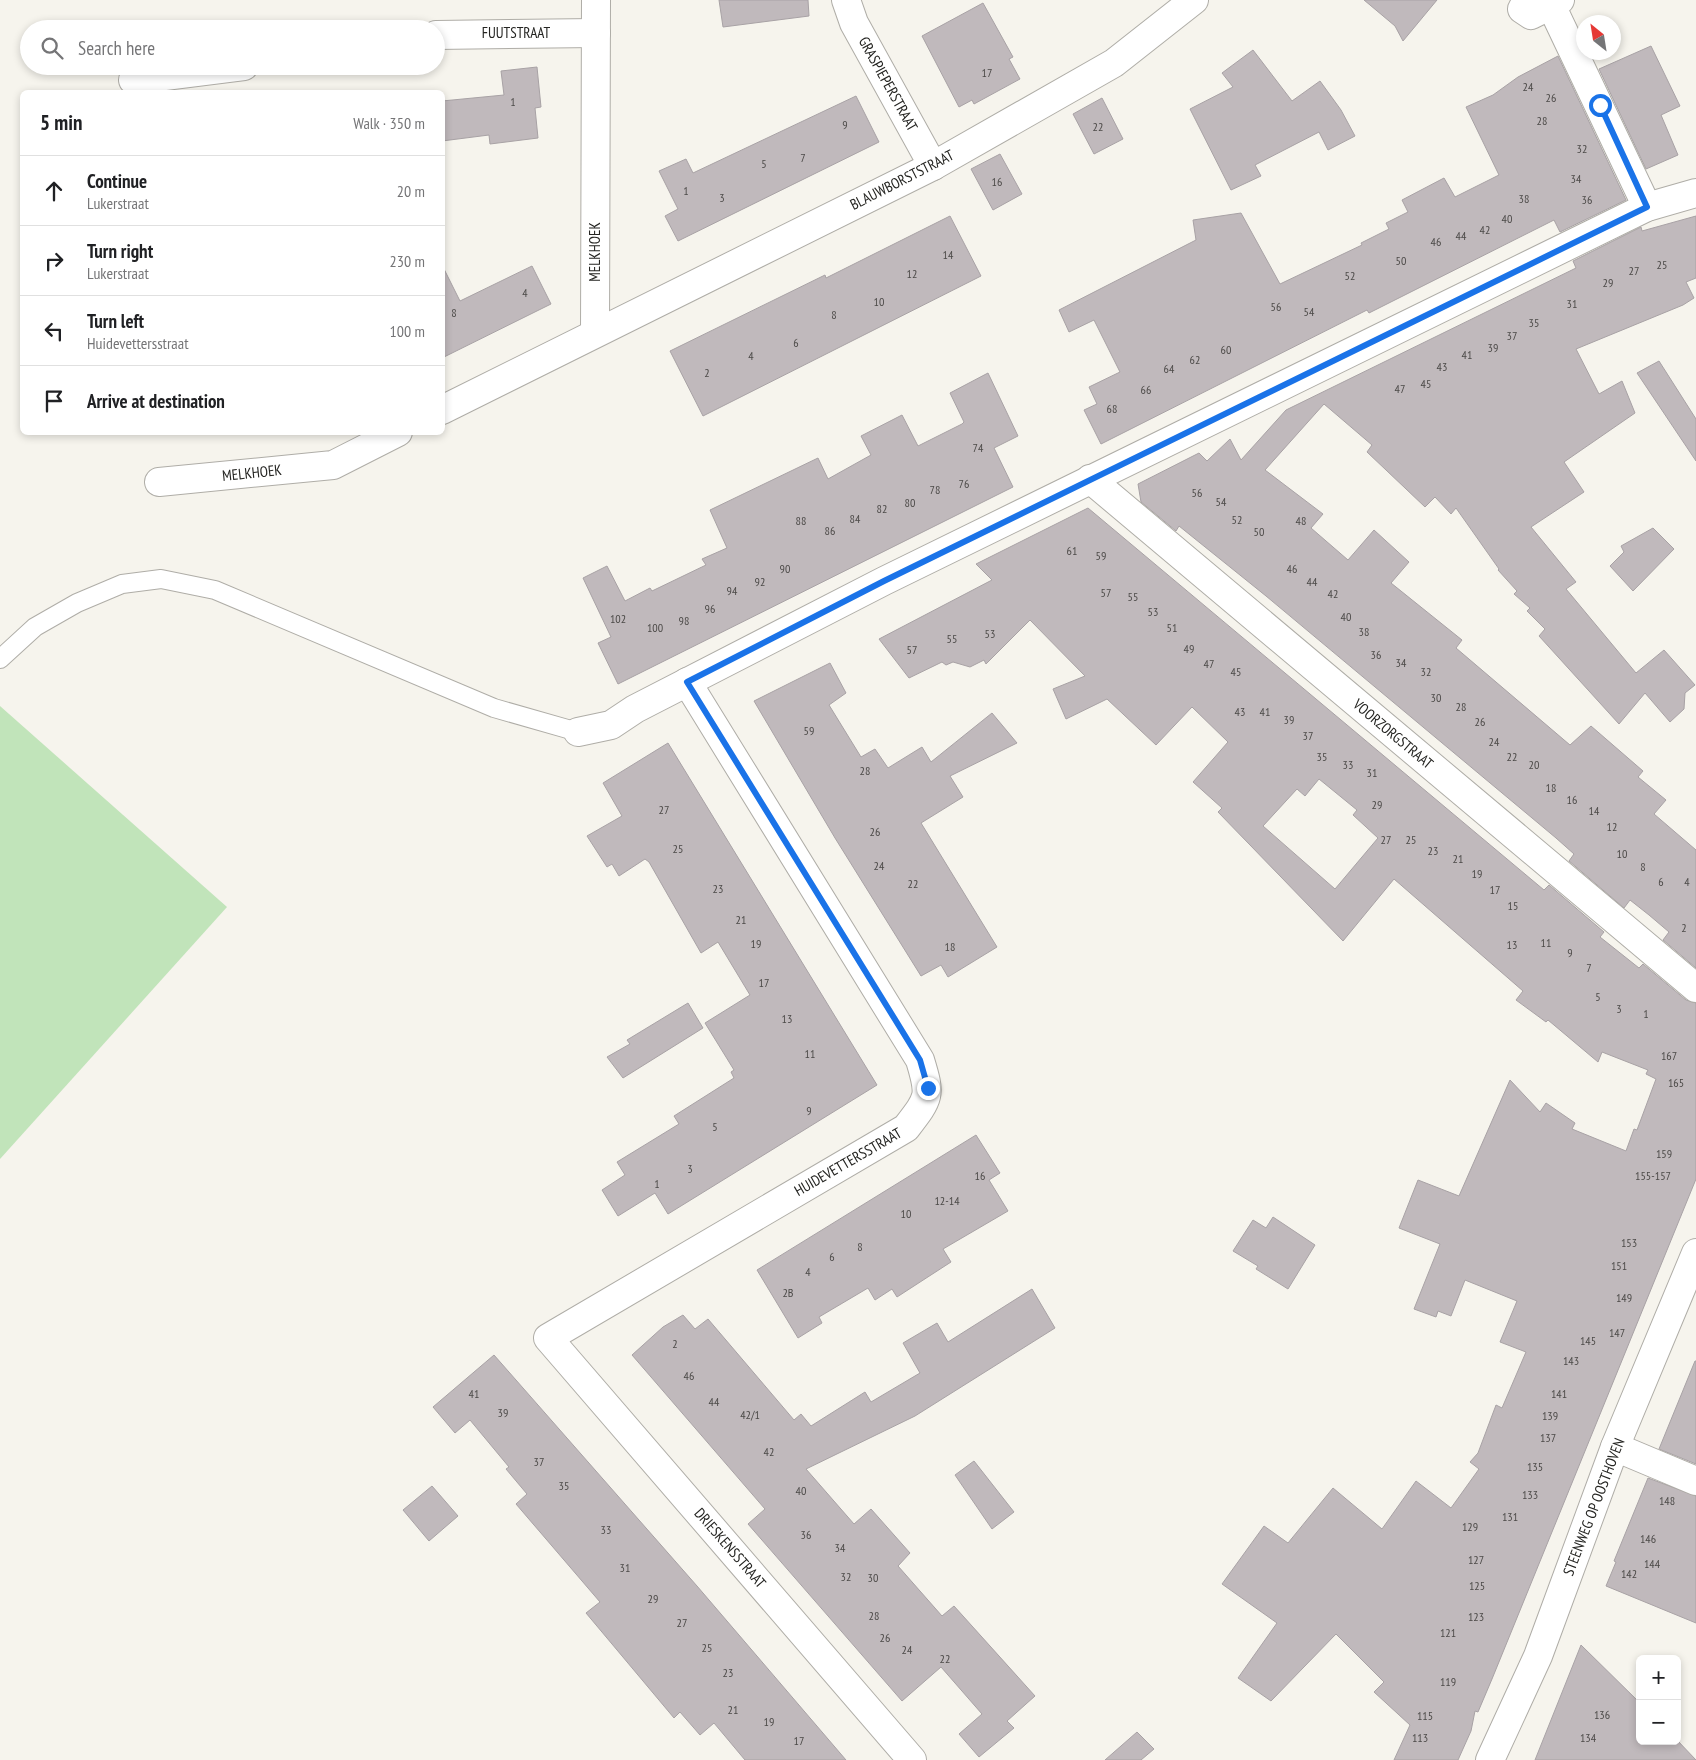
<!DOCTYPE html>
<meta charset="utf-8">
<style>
body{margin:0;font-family:"PT Sans Narrow",sans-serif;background:#f6f6f6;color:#202124}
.controls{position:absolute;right:15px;bottom:15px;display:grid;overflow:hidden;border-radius:8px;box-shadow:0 2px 8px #0003}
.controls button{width:45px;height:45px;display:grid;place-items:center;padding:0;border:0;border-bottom:1px solid #e0e0e0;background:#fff;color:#202124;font:25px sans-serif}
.compass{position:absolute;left:1576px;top:15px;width:45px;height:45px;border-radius:50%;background:#fff;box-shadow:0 2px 8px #0003;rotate:330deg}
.stop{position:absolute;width:15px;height:15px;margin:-11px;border:4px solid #1a73e8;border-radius:50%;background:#fff}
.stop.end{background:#1a73e8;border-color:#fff;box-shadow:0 1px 5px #0008}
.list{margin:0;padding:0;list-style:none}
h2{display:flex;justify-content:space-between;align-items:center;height:65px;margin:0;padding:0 20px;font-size:21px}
h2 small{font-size:16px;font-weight:400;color:#757577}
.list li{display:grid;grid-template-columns:32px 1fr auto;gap:15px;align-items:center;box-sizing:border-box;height:70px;padding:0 20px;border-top:1px solid #e0e0e0}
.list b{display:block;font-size:19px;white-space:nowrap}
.list p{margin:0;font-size:16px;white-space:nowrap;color:#757577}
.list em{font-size:16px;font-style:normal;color:#757577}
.icon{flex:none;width:28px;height:28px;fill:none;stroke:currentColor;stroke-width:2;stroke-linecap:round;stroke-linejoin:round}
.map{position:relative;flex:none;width:1696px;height:1760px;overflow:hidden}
.search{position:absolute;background:#fff;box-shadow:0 2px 8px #0003;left:20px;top:20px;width:425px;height:55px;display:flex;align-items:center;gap:12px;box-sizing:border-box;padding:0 18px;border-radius:28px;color:#757577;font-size:19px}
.panel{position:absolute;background:#fff;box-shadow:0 2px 8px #0003;left:20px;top:90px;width:425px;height:345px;border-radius:8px}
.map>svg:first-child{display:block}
.green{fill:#c1e4ba}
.building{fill:#c0b9bc;stroke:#a8a2a5;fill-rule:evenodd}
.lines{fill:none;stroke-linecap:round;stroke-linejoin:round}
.service-casing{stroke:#afada7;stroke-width:20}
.minor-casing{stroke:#afada7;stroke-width:30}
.tertiary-casing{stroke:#afada7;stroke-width:30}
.service{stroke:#fff;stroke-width:18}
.minor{stroke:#fff;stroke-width:28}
.tertiary{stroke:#fff;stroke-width:28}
.route{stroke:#1a73e8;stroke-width:6}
.labels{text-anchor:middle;stroke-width:4;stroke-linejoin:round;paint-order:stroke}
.number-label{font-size:12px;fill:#4c4a48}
.street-label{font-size:15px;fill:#252522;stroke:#fff}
</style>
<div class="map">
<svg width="1696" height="1760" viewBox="0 0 1696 1760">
<rect width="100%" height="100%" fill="#f6f4ed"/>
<polygon class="green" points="0,706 227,907 0,1159"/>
<g class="building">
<polygon points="719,0 808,0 809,16 723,27"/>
<polygon points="1364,0 1437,0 1403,41 1395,26"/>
<polygon points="983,3 1013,57 1009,59 1020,79 974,104 972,100 959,107 922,36"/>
<polygon points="1651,46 1680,106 1661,115 1678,155 1646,169 1599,69"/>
<polygon points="1253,50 1292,101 1320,81 1341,110 1355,136 1328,150 1319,132 1255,165 1261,176 1231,190 1190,109 1233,87 1222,73"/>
<polygon points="1558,56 1626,200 1560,232 1554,220 1369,313 1367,310 1101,444 1084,410 1097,404 1089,387 1120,372 1094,320 1069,332 1059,310 1196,240 1193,220 1241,213 1280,284 1362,245 1361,243 1389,229 1386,223 1408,212 1402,200 1444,178 1455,197 1499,175 1466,107 1493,95 1518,77"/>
<polygon points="537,67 541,107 535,108 538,138 490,144 489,135 442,141 442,101 504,95 501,71"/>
<polygon points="856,96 879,142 678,241 665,216 678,209 659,171 686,159 693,173"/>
<polygon points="1102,98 1123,139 1094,154 1073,114"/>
<polygon points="1000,154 1022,194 993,210 971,169"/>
<polygon points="950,216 981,276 703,416 670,351 825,275 826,278"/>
<polygon points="1696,216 1696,278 1686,282 1694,298 1683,305 1576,349 1599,394 1622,381 1635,413 1564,462 1584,492 1531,527 1576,582 1566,589 1636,673 1664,650 1695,685 1685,693 1684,709 1670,722 1645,693 1619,724 1539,636 1545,629 1527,611 1530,608 1514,594 1517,591 1498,570 1499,569 1456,508 1451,514 1435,497 1425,507 1367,452 1372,445 1324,404 1265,470 1323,514 1311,528 1348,560 1374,530 1409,562 1391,583 1462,640 1456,648 1570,745 1591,726 1643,771 1638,777 1666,800 1654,814 1696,850 1696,968 1663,940 1669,932 1649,915 1630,900 1624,908 1569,861 1574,854 1556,838 1266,596 1179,526 1176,531 1141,502 1138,484 1199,453 1207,461 1230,439 1241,460 1286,410 1576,268 1573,261 1641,227 1642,231"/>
<polygon points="442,265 460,301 532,266 551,304 442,358"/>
<polygon points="1659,361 1696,419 1696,461 1637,373"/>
<polygon points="988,373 1018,436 994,448 1013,487 618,684 598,643 611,637 583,578 607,566 625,601 650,588 652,591 706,565 702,559 727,548 710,510 818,458 828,479 871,455 861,436 902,415 918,446 962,424 964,422 950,393"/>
<path d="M 1088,508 L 1544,890 L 1549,885 L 1604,932 L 1600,937 L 1639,968 L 1643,964 L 1686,1000 L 1696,1003 L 1696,1179 L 1492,1679 L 1478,1712 L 1475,1711 L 1471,1731 L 1458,1760 L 1394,1760 L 1410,1725 L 1374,1692 L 1384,1682 L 1336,1634 L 1271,1701 L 1238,1678 L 1277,1623 L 1222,1584 L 1264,1526 L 1288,1543 L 1333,1488 L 1382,1529 L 1416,1481 L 1451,1508 L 1479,1469 L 1470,1462 L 1478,1453 L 1496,1405 L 1502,1408 L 1526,1352 L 1500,1342 L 1517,1301 L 1465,1280 L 1451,1316 L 1438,1311 L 1436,1317 L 1414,1309 L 1440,1244 L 1399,1228 L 1418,1180 L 1459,1196 L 1510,1080 L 1540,1112 L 1546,1103 L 1575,1123 L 1572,1129 L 1626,1151 L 1634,1129 L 1637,1130 L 1656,1079 L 1646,1074 L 1648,1070 L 1602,1052 L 1598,1062 L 1548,1020 L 1546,1022 L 1516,1000 L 1523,991 L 1394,879 L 1343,941 L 1218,812 L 1222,808 L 1193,782 L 1228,742 L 1192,707 L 1156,745 L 1107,699 L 1066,719 L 1053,689 L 1085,676 L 1030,620 L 986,664 L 984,660 L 970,667 L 953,662 L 946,665 L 942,662 L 909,678 L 879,639 L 992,580 L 976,564 ZM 1319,779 L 1357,810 L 1353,815 L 1378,838 L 1335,889 L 1263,826 L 1297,789 L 1305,796 Z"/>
<polygon points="1653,528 1674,549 1633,591 1610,566 1624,552 1621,546"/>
<polygon points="830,663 846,693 829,705 861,757 875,749 888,768 922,747 931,762 992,713 1017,743 950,776 963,797 921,823 997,947 948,977 941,965 921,976 835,838 754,701"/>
<polygon points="668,743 877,1085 668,1214 655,1193 618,1216 602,1190 625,1175 617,1162 679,1124 674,1116 734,1078 731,1072 734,1070 705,1023 750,995 718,942 701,953 649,862 645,859 619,876 612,864 607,867 587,836 622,816 603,783"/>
<polygon points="688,1003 703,1028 623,1078 607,1057 630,1044 627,1040"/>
<polygon points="976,1135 1000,1173 989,1180 1008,1211 943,1249 951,1262 897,1297 892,1289 875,1300 868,1288 819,1317 822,1323 798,1338 757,1270"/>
<polygon points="1273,1217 1315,1245 1288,1289 1256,1269 1258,1266 1233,1251 1253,1220 1266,1228"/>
<polygon points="1032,1289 1055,1328 915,1416 806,1469 854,1524 871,1509 910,1553 898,1566 942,1616 954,1606 1035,1696 1007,1721 1014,1728 979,1757 959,1734 982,1714 941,1667 902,1701 748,1524 765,1509 632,1355 663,1327 683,1315 695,1329 708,1319 794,1420 801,1414 811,1426 865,1392 871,1402 920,1373 903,1343 937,1323 948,1342"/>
<polygon points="494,1355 697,1586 846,1760 745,1760 714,1723 700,1735 680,1712 674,1718 586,1613 600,1602 516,1504 527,1494 506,1469 509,1467 470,1420 455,1433 433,1407"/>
<polygon points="1695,1361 1696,1361 1696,1464 1659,1449"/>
<polygon points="974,1461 1014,1512 992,1529 955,1475"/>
<polygon points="1648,1478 1696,1496 1696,1623 1606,1586 1616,1562 1614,1561"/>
<polygon points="432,1486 458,1516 429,1541 403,1510"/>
<polygon points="1581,1645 1640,1703 1640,1741 1677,1740 1696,1760 1535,1760"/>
<polygon points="1137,1732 1154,1749 1141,1760 1105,1760"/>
</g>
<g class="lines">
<defs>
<polyline id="service" points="0,659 35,627 77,603 122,584 161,579 215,590 494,708 578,732"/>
<g id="minor">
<polyline points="846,0 854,23 933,166"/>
<polyline points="1560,0 1551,5 1647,207"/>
<polyline points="1522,9 1531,15 1551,5"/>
<polyline points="436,35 596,33"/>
<polyline points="133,80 244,66"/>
<polyline points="595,333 596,0"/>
<polyline points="442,410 933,166 1114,63 1194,0"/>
<polyline points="1090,479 1696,988"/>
<polyline points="159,482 333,465 398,432"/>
<path d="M 687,682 L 920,1060 C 931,1096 930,1097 906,1128 L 548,1338 L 912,1760"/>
<polyline points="578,732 611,725 635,709 884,581 1647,207 1696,193"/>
<polyline points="1615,1447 1696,1481"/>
</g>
<polyline id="tertiary" points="1490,1760 1538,1656 1615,1447 1696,1253"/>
</defs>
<use href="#service" class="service-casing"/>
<use href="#minor" class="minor-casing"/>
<use href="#tertiary" class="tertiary-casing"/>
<use href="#service" class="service"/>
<use href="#minor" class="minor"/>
<use href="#tertiary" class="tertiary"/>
</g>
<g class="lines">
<polyline class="route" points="928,1088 920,1060 687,682 884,581 1647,207 1600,105"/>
</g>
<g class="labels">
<g class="number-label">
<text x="987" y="77">17</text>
<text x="1528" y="91">24</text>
<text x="1551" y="102">26</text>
<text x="513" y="106">1</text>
<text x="1542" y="125">28</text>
<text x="845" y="129">9</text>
<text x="1098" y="131">22</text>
<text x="1582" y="153">32</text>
<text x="803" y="162">7</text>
<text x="764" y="168">5</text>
<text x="1576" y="183">34</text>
<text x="997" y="186">16</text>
<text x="686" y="195">1</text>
<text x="722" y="202">3</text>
<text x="1524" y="203">38</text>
<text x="1587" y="204">36</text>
<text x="1507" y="223">40</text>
<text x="1485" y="234">42</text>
<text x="1461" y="240">44</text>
<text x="1436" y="246">46</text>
<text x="948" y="259">14</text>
<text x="1401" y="265">50</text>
<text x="1662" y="269">25</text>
<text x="1634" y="275">27</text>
<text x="912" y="278">12</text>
<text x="1350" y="280">52</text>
<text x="1608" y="287">29</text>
<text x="525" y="297">4</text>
<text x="879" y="306">10</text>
<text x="1572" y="308">31</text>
<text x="1276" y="311">56</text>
<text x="1309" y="316">54</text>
<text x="454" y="317">8</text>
<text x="834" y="319">8</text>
<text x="1534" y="327">35</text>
<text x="1512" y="340">37</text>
<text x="796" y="347">6</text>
<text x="1493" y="352">39</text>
<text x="1226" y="354">60</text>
<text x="1467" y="359">41</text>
<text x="751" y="360">4</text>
<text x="1195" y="364">62</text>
<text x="1442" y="371">43</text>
<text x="1169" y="373">64</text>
<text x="707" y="377">2</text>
<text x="1426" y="388">45</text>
<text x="1400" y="393">47</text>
<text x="1146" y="394">66</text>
<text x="1112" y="413">68</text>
<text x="978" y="452">74</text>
<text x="964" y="488">76</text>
<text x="935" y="494">78</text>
<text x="1197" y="497">56</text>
<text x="1221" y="506">54</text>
<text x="910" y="507">80</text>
<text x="882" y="513">82</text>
<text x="855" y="523">84</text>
<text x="1237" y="524">52</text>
<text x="801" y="525">88</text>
<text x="1301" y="525">48</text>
<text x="830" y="535">86</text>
<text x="1259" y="536">50</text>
<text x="1072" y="555">61</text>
<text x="1101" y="560">59</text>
<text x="785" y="573">90</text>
<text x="1292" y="573">46</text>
<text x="760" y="586">92</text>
<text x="1312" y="586">44</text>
<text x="732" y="595">94</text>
<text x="1106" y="597">57</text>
<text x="1333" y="598">42</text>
<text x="1133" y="601">55</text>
<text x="710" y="613">96</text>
<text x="1153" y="616">53</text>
<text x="1346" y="621">40</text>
<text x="618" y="623">102</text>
<text x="684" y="625">98</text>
<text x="655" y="632">100</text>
<text x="1172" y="632">51</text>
<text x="1364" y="636">38</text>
<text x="990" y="638">53</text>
<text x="952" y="643">55</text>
<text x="1189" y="653">49</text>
<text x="912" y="654">57</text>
<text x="1376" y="659">36</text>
<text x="1401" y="667">34</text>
<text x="1209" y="668">47</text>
<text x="1236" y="676">45</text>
<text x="1426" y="676">32</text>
<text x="1436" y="702">30</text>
<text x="1461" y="711">28</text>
<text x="1240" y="716">43</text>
<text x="1265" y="716">41</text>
<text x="1289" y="724">39</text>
<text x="1480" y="726">26</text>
<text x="809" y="735">59</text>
<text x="1308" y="740">37</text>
<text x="1494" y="746">24</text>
<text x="1322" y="761">35</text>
<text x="1512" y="761">22</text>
<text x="1348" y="769">33</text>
<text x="1534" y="769">20</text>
<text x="865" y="775">28</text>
<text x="1372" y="777">31</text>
<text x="1551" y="792">18</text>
<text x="1572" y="804">16</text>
<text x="1377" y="809">29</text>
<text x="664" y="814">27</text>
<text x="1594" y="815">14</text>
<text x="1612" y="831">12</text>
<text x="875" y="836">26</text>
<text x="1386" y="844">27</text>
<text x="1411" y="844">25</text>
<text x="678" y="853">25</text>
<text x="1433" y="855">23</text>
<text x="1622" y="858">10</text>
<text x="1458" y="863">21</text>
<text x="879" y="870">24</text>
<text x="1643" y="871">8</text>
<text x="1477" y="878">19</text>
<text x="1661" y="886">6</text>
<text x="1687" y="886">4</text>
<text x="913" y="888">22</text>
<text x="718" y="893">23</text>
<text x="1495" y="894">17</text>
<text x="1513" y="910">15</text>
<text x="741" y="924">21</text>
<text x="1684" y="932">2</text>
<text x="1546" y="947">11</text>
<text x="756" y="948">19</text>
<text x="1512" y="949">13</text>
<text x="950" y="951">18</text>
<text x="1570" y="957">9</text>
<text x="1589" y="972">7</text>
<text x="764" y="987">17</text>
<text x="1598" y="1001">5</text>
<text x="1619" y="1013">3</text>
<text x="1646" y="1018">1</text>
<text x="787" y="1023">13</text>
<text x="810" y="1058">11</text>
<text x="1669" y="1060">167</text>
<text x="1676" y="1087">165</text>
<text x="809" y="1115">9</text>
<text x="715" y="1131">5</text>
<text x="1664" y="1158">159</text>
<text x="690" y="1173">3</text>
<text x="980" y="1180">16</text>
<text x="1653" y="1180">155-157</text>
<text x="657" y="1188">1</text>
<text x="947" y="1205">12-14</text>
<text x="906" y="1218">10</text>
<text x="1629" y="1247">153</text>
<text x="860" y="1251">8</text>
<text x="832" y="1261">6</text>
<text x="1619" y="1270">151</text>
<text x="808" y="1276">4</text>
<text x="788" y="1297">2B</text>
<text x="1624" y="1302">149</text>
<text x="1617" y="1337">147</text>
<text x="1588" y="1345">145</text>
<text x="675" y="1348">2</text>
<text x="1571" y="1365">143</text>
<text x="689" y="1380">46</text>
<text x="474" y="1398">41</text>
<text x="1559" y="1398">141</text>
<text x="714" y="1406">44</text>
<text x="503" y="1417">39</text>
<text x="750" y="1419">42/1</text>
<text x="1550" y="1420">139</text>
<text x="1548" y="1442">137</text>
<text x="769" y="1456">42</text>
<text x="539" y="1466">37</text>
<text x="1535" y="1471">135</text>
<text x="564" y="1490">35</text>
<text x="801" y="1495">40</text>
<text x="1530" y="1499">133</text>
<text x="1667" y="1505">148</text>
<text x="1510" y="1521">131</text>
<text x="1470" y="1531">129</text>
<text x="606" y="1534">33</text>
<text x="806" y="1539">36</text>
<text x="1648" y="1543">146</text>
<text x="840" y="1552">34</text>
<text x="1476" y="1564">127</text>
<text x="1652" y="1568">144</text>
<text x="625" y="1572">31</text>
<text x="1629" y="1578">142</text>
<text x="846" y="1581">32</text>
<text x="873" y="1582">30</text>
<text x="1477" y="1590">125</text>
<text x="653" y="1603">29</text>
<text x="874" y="1620">28</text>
<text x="1476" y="1621">123</text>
<text x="682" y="1627">27</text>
<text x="1448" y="1637">121</text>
<text x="885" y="1642">26</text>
<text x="707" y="1652">25</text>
<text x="907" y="1654">24</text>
<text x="945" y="1663">22</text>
<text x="728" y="1677">23</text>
<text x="1448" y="1686">119</text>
<text x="733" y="1714">21</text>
<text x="1602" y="1719">136</text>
<text x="1425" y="1720">115</text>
<text x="769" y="1726">19</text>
<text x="1420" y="1742">113</text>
<text x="1588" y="1742">134</text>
<text x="799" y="1745">17</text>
</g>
<g class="street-label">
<text x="516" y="38">FUUTSTRAAT</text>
<text transform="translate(888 84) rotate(61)" y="5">GRASPIEPERSTRAAT</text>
<text transform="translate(902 180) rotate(-27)" y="5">BLAUWBORSTSTRAAT</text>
<text transform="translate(595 252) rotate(-90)" y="5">MELKHOEK</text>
<text transform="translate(252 473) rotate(-6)" y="5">MELKHOEK</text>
<text transform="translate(1393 734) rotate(40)" y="5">VOORZORGSTRAAT</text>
<text transform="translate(848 1162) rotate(-30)" y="5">HUIDEVETTERSSTRAAT</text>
<text transform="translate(1594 1507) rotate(-69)" y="5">STEENWEG OP OOSTHOVEN</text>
<text transform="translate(730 1548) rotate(49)" y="5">DRIESKENSSTRAAT</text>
</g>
</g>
</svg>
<div class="controls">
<button>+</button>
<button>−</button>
</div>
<svg class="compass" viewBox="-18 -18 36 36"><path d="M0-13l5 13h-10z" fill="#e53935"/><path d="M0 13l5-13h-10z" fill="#757577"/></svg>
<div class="stop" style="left:1600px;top:105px"></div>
<div class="stop end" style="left:928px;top:1088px"></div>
<div class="search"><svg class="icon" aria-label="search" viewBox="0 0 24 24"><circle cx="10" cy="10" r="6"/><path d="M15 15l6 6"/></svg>Search here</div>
<section class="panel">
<h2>5 min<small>Walk · 350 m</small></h2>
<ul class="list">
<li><svg class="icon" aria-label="ahead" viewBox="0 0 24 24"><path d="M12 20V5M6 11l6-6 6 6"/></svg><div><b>Continue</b><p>Lukerstraat</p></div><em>20 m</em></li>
<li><svg class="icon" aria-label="right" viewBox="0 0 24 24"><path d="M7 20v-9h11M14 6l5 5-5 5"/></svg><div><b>Turn right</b><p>Lukerstraat</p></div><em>230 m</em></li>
<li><svg class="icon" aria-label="left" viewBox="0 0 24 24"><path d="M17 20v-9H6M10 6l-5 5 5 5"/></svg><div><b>Turn left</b><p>Huidevettersstraat</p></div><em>100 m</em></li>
<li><svg class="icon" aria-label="arrive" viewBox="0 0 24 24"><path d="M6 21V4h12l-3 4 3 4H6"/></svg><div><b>Arrive at destination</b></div></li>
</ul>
</section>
</div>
